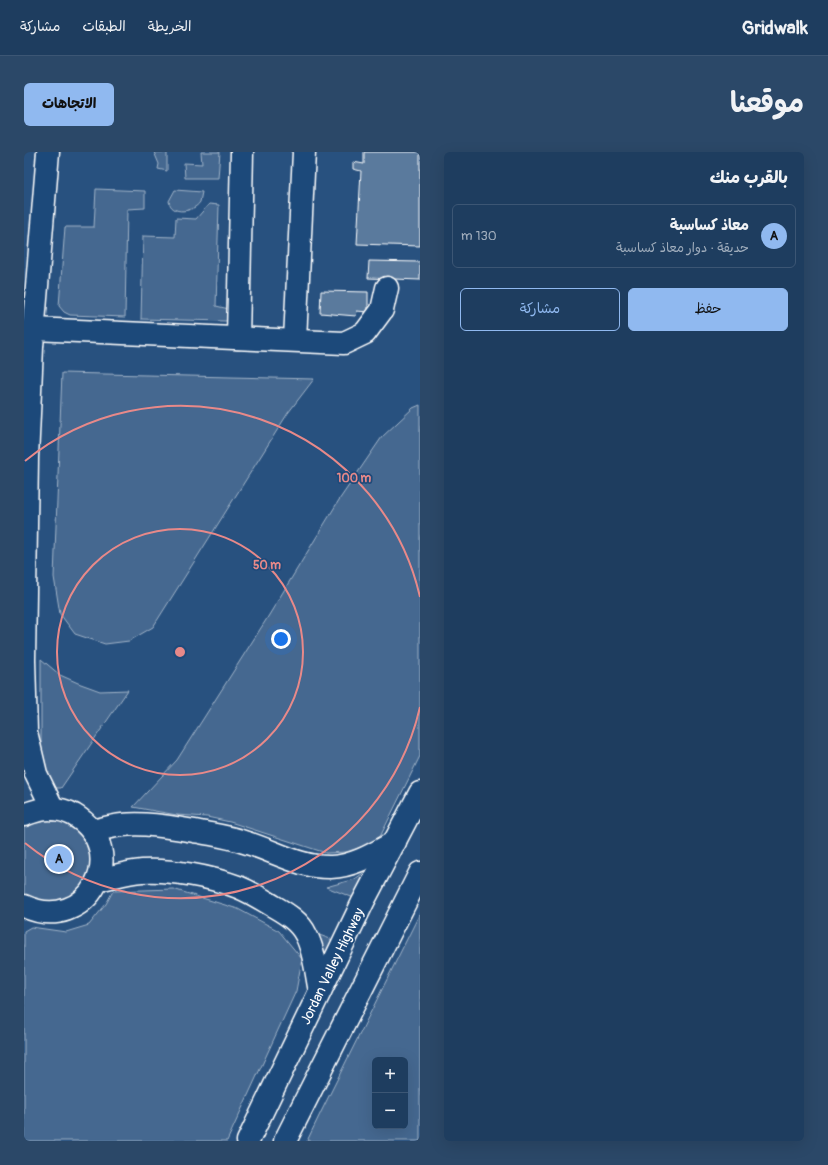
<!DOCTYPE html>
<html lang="ar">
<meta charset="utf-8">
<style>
body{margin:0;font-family:Pangolin,"Playpen Sans Arabic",sans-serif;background:#2b4868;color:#f1f3f6;direction:rtl}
.controls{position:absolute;right:12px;bottom:12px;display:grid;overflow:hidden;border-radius:6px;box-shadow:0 4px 16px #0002}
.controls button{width:36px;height:36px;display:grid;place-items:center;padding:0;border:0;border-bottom:1px solid #3c5674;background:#1e3d5f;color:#f1f3f6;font:20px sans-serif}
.you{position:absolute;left:257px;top:487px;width:14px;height:14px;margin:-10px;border:3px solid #fff;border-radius:50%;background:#1a73e8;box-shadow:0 0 0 6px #1a73e833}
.badge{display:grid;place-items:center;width:26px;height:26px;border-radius:50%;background:#90b9f0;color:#111;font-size:13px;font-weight:700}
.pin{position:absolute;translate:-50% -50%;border:2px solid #fff;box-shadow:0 1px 4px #0006}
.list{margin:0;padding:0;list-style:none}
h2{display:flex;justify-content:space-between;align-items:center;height:52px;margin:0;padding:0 16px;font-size:17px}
h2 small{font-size:13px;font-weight:400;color:#a1aebd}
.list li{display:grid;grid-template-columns:26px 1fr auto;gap:12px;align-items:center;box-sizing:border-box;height:64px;margin:0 8px 8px;padding:0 8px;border:1px solid #3c5674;border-radius:6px}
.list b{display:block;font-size:15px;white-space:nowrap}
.list p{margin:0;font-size:13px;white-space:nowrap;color:#a1aebd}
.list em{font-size:13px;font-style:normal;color:#a1aebd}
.actions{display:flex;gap:8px;padding:12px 16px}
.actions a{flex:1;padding:9px 0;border:1px solid #90b9f0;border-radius:6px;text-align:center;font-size:14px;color:#90b9f0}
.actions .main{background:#90b9f0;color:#111}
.map{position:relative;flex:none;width:396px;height:989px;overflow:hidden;direction:ltr;border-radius:6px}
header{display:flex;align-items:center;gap:24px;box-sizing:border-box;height:56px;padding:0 20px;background:#1e3d5f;border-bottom:1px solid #3c5674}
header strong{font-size:19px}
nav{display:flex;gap:22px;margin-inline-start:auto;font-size:14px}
.intro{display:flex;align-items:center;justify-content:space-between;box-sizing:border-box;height:96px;padding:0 24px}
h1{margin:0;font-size:28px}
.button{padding:10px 18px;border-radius:6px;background:#90b9f0;color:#111;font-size:14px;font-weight:700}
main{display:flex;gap:24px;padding:0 24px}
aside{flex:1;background:#1e3d5f;border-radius:6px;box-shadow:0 4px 16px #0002}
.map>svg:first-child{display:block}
.green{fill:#446890;stroke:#a2b4c8;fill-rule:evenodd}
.building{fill:#5a7a9d;stroke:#fff}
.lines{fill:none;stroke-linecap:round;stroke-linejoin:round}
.minor-casing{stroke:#fff;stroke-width:25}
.major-casing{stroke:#fff;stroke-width:25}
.highway-casing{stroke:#fff;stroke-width:25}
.minor{stroke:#1f4a7a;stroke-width:22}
.major{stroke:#1f4a7a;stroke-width:22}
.highway{stroke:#1f4a7a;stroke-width:22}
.ring{fill:none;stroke:#e88989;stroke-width:2}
.labels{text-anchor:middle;stroke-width:3.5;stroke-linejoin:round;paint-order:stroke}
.street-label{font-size:14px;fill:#fff;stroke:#1f4a7a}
.centre{fill:#e88989;stroke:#1f4a7a;stroke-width:2}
.ring-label{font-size:12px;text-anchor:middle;font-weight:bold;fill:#e88989;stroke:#1f4a7a;stroke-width:3.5;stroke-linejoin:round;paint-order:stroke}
</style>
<header>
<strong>Gridwalk</strong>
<nav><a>الخريطة</a><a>الطبقات</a><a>مشاركة</a></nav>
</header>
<div class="intro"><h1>موقعنا</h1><a class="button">الاتجاهات</a></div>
<main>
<aside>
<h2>بالقرب منك<small></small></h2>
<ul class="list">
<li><span class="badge">A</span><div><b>معاذ كساسبة</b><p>حديقة · دوار معاذ كساسبة</p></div><em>130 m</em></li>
</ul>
<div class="actions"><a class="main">حفظ</a><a>مشاركة</a></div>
</aside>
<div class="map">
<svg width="396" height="989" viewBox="0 0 396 989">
<rect width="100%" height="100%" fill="#28517f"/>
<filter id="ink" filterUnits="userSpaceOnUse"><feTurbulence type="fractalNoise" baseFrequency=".025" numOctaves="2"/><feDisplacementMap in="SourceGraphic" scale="8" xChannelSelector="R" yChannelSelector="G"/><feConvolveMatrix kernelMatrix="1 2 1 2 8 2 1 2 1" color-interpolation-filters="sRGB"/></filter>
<g filter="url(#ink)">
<g class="green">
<polygon points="130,0 143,0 143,19 134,17 135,12"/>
<polygon points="177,0 196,0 194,26 161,26 160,11 178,12"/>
<polygon points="72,37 121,39 121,56 103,57 101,165 46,163 40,160 35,154 41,75 70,75"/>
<path d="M 151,38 L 178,40 C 177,43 177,47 176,50 C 170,60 147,64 145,49 Z"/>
<polygon points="185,52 195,53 192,154 205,157 206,165 202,169 117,167 119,84 151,85 152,66 172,67"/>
<polygon points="38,221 290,227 264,261 129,475 105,489 81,492 51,482 36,462 30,425"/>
<polygon points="396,253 396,604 354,689 322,700 302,701 206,670 183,665 153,663 109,655 153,608 242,468 315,348 358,285 389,256"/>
<polygon points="17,507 36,523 54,531 76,539 104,538 37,636 30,636 17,622"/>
<polygon points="14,664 43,667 64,686 70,714 57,740 31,753 0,746 0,670"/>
<polygon points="342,719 330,746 302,735 331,727"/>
<polygon points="149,737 214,757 255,779 278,807 272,839 203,989 0,989 0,779 7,775 42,780 65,773 82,752 89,739"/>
<path d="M 396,761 L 396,989 L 283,989 L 297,960 ZM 351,908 L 381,908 L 381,974 L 351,974 Z"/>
<polygon points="287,780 312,789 298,818"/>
</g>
<g class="building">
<polygon points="340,0 396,0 396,94 333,92 337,19 329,17 329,10 340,12"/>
<polygon points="345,109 396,110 396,128 344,126"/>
<polygon points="297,139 344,140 344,160 333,159 332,164 296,161"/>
</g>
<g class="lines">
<defs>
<g id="minor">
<polyline points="10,177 320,191 341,181 358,158 363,136"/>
<polyline points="214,186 218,0"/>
<polyline points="271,188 280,0"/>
</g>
<g id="major">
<polyline points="24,0 8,195 3,306 0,508 2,580 12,622 29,657"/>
<path d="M 0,663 C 16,656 34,654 50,663 C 109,698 64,784 0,754"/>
<path d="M 68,679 C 78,677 88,674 98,673 C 123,670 151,676 176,680 C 191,683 206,685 220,690 C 249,698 276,716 307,715 C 331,714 351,701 371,690"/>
<path d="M 74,728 C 89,725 103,720 118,719 C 146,717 188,725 214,735 C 227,740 239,748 251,755 C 263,762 276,770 282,783 C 291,800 292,821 296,839"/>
</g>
<g id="highway">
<polyline points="224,989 339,750 396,641"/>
<polyline points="261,989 396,721"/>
</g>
</defs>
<use href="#minor" class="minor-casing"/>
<use href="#major" class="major-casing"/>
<use href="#highway" class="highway-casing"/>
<use href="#minor" class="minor"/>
<use href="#major" class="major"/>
<use href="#highway" class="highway"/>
</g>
</g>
<g class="ring">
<circle cx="156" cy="500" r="123"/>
<path d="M396 555A246 246 0 0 1 1 691M1 309A246 246 0 0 1 396 445"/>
</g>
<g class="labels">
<g class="street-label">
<text transform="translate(308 814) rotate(-64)" y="5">Jordan Valley Highway</text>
</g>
</g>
<circle cx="156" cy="500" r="6" class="centre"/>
<g class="ring-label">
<text x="330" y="330">100 m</text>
<text x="243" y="417">50 m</text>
</g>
</svg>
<div class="controls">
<button>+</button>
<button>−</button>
</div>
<div class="you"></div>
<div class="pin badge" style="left:35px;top:707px">A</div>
</div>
</main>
